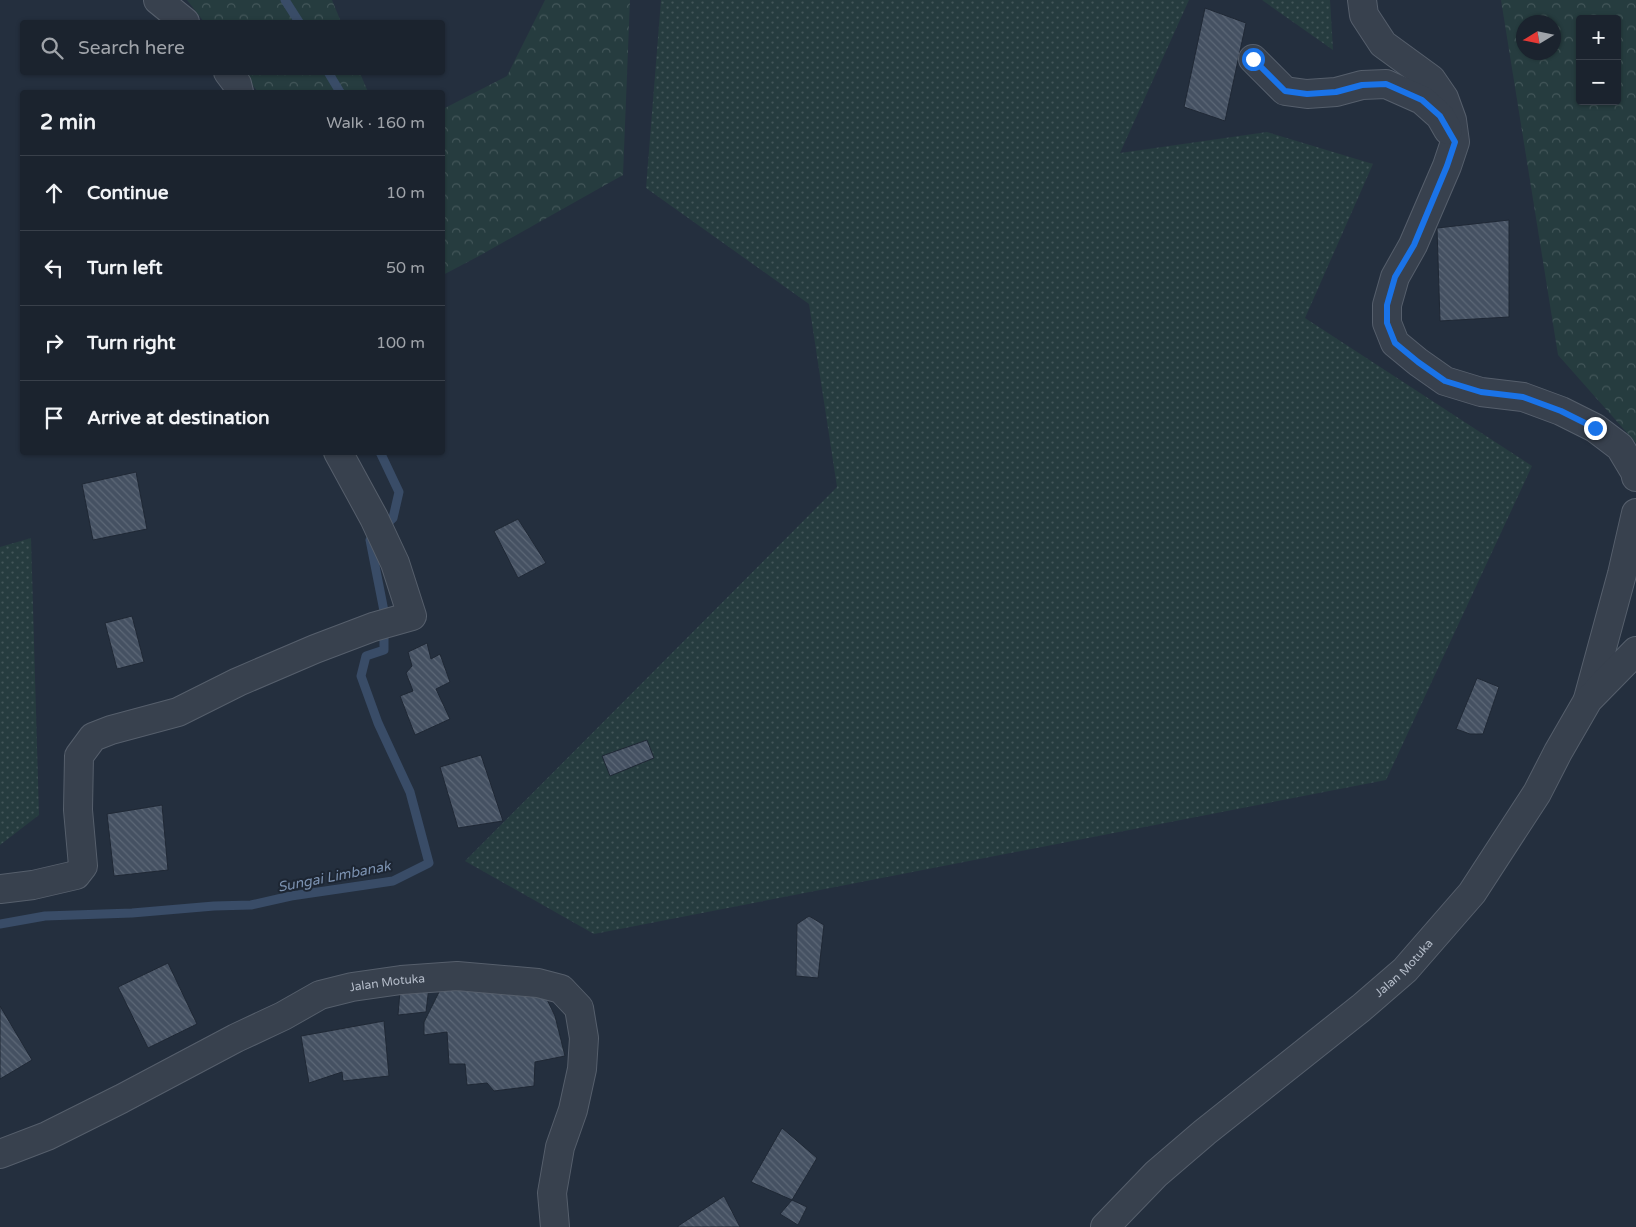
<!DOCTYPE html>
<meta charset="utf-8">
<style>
body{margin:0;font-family:"Varela Round",sans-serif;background:#242b36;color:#f1f3f6}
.controls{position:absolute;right:15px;top:15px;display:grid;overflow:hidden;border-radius:5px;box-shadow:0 1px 4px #0004}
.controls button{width:45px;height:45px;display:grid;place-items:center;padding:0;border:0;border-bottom:1px solid #39404a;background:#1b232e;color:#f1f3f6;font:25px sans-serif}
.compass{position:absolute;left:1516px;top:15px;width:45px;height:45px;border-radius:50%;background:#1b232e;box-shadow:0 1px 4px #0004;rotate:260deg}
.stop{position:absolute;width:15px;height:15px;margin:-11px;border:4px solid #1a73e8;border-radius:50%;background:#fff}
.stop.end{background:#1a73e8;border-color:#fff;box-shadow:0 1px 5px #0008}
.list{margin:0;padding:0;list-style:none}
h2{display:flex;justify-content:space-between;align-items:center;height:65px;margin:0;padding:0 20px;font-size:21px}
h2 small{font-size:16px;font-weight:400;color:#a0a4aa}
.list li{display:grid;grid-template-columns:32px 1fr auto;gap:15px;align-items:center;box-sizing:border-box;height:75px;padding:0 20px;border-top:1px solid #39404a}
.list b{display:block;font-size:19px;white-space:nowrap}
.list em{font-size:16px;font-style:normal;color:#a0a4aa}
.icon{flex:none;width:28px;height:28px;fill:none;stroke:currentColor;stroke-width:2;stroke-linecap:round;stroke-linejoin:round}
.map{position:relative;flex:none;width:1636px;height:1227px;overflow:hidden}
.search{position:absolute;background:#1b232e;box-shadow:0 1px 4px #0004;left:20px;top:20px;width:425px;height:55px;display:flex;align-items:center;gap:12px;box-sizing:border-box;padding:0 18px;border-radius:5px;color:#a0a4aa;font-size:19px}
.panel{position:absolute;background:#1b232e;box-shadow:0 1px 4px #0004;left:20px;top:90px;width:425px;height:365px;border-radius:5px}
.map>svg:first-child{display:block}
.grass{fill:url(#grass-dots)}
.forest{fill:url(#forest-crowns);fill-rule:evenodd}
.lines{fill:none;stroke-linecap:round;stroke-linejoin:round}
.stream{stroke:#394c67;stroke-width:9}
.building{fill:url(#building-back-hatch);stroke:#1f2835}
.minor-casing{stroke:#565f6c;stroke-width:30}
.minor{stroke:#38414e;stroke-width:28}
.route{stroke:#1a73e8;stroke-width:6}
.labels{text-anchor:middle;stroke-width:4;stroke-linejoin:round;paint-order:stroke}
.street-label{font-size:12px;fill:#b4bcc9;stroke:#1d2633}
.water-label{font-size:14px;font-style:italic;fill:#7c92b1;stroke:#1d2633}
</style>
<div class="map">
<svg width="1636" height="1227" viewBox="0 0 1636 1227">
<defs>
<pattern id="grass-dots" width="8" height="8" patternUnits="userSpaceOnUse" patternTransform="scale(1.25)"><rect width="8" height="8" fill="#263c3f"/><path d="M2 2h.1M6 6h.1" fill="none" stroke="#435659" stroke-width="1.8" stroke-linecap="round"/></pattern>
<pattern id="forest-crowns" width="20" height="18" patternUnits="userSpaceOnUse" patternTransform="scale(1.25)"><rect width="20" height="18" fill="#263c3f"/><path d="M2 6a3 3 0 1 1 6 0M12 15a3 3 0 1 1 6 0" fill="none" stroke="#435659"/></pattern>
<pattern id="building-back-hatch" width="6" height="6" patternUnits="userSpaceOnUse" patternTransform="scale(1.25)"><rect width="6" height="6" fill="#455162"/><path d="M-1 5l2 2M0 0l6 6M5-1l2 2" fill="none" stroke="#5d6877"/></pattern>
</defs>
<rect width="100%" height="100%" fill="#242f3e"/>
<g class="grass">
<polygon points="661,0 1189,0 1120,153 1267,132 1373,164 1305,318 1532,466 1386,780 594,934 465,861 837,487 809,304 646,188"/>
<polygon points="1262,0 1330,0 1333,50"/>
<polygon points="31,538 39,815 0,845 0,547"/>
</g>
<g class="forest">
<polygon points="187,0 332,0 341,22 204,22"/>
<polygon points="545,0 630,0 623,175 479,256 443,275 443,109 507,76"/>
<path d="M 1501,0 L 1636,0 L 1636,443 L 1558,355 ZM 1580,19 L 1617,19 L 1617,101 L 1580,101 ZM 1554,22 L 1554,52 L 1524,52 L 1524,22 Z"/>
<polygon points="243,73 360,73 368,92 258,92"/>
</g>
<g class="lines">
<g class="stream">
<polyline points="285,0 299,22"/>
<polyline points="328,72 340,92"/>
<polyline points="0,924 45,916 132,913 214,906 251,905 291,896 393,881 429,863 410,792 378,723 361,676 366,656 384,650 384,611 370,540 393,518 399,492 380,452"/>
</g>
</g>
<g class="building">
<polygon points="1205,8 1246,23 1225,121 1184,107"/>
<polygon points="1509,220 1509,317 1440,321 1437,228"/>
<polygon points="136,472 147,529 93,540 82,484"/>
<polygon points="518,519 546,563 518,578 494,531"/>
<polygon points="132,616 144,662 117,669 105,623"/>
<polygon points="427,643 431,659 440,654 450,682 436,689 450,719 415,735 400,696 413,691 406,673 412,666 408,652"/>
<polygon points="1477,678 1499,687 1483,734 1470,734 1456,729"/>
<polygon points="647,740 654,758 610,776 602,756"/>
<polygon points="481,755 503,821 458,828 440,767"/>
<polygon points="162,805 168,870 114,876 107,814"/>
<polygon points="809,916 824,925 818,978 796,976 797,924"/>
<polygon points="168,963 197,1024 148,1048 118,987"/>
<polygon points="429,987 426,1012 398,1015 400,991"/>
<polygon points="542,989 555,1016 565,1056 535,1062 534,1086 494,1091 487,1083 467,1085 465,1064 449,1064 447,1032 424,1035 424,1022 440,990"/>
<polygon points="0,1006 32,1060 0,1079"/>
<polygon points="384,1021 389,1076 343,1081 342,1072 309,1083 301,1036"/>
<polygon points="782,1128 817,1158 792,1200 751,1182"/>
<polygon points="724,1196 740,1227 678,1227 678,1226"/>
<polygon points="792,1200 807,1207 798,1225 780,1214"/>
</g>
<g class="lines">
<defs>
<g id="minor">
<polyline points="158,0 185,22"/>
<polyline points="1362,0 1364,15 1383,44 1431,79 1444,98 1452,120 1455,142 1447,166 1413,245 1395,277 1387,305 1387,323 1395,343 1418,362 1445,381 1481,392 1523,397 1561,411 1595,428 1620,447 1635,472 1636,477"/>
<polyline points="1253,59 1285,91 1307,94 1336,92 1362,85 1386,84 1422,100 1440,116 1448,130"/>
<polyline points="228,72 237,84 239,92"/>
<polyline points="1588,699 1622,574 1636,513"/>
<polyline points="0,889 33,885 76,875 83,866 78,810 79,756 93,737 111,730 178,712 238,682 315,649 373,627 412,616 395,563 374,518 338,452"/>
<path id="s1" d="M 0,1154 L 47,1136 L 121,1099 L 236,1038 L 283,1016 L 320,995 L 352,987 L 401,980 L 457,976 L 538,983 L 561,989 L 579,1008 L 584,1038 L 582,1069 L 573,1110 L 560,1147 L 552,1193 L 555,1227"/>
<path id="s2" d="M 1105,1227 L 1156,1174 L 1205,1132 L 1361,1008 L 1405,970 L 1472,893 L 1537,793 L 1558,752 L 1588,700 L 1636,651"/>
</g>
</defs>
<use href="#minor" class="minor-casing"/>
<use href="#minor" class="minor"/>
</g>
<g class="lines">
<polyline class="route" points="1253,59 1285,91 1307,94 1336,92 1362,85 1386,84 1422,100 1440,116 1455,142 1447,166 1414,245 1395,277 1387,305 1387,323 1395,343 1418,362 1445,381 1481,392 1523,397 1561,411 1595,428"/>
</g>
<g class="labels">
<g class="street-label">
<text dy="4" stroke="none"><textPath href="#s2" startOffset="396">Jalan Motuka</textPath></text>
<text dy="4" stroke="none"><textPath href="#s1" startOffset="426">Jalan Motuka</textPath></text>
</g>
<g class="water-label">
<text transform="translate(334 876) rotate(-11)" y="5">Sungai Limbanak</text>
</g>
</g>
</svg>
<div class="controls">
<button>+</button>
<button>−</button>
</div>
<svg class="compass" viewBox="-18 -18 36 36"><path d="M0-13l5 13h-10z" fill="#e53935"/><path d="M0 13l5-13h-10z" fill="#a0a4aa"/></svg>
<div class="stop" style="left:1253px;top:59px"></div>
<div class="stop end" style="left:1595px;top:428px"></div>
<div class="search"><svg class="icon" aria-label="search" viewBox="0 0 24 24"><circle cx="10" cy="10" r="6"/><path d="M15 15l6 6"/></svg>Search here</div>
<section class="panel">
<h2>2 min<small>Walk · 160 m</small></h2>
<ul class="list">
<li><svg class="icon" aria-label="ahead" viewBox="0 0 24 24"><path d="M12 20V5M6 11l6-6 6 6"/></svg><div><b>Continue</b></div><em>10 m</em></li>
<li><svg class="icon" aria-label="left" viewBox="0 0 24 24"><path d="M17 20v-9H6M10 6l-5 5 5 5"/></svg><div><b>Turn left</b></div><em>50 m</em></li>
<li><svg class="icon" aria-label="right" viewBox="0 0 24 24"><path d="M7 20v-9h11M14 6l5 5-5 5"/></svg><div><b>Turn right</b></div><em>100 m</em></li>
<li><svg class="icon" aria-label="arrive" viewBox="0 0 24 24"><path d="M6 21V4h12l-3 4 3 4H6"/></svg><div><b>Arrive at destination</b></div></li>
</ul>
</section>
</div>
